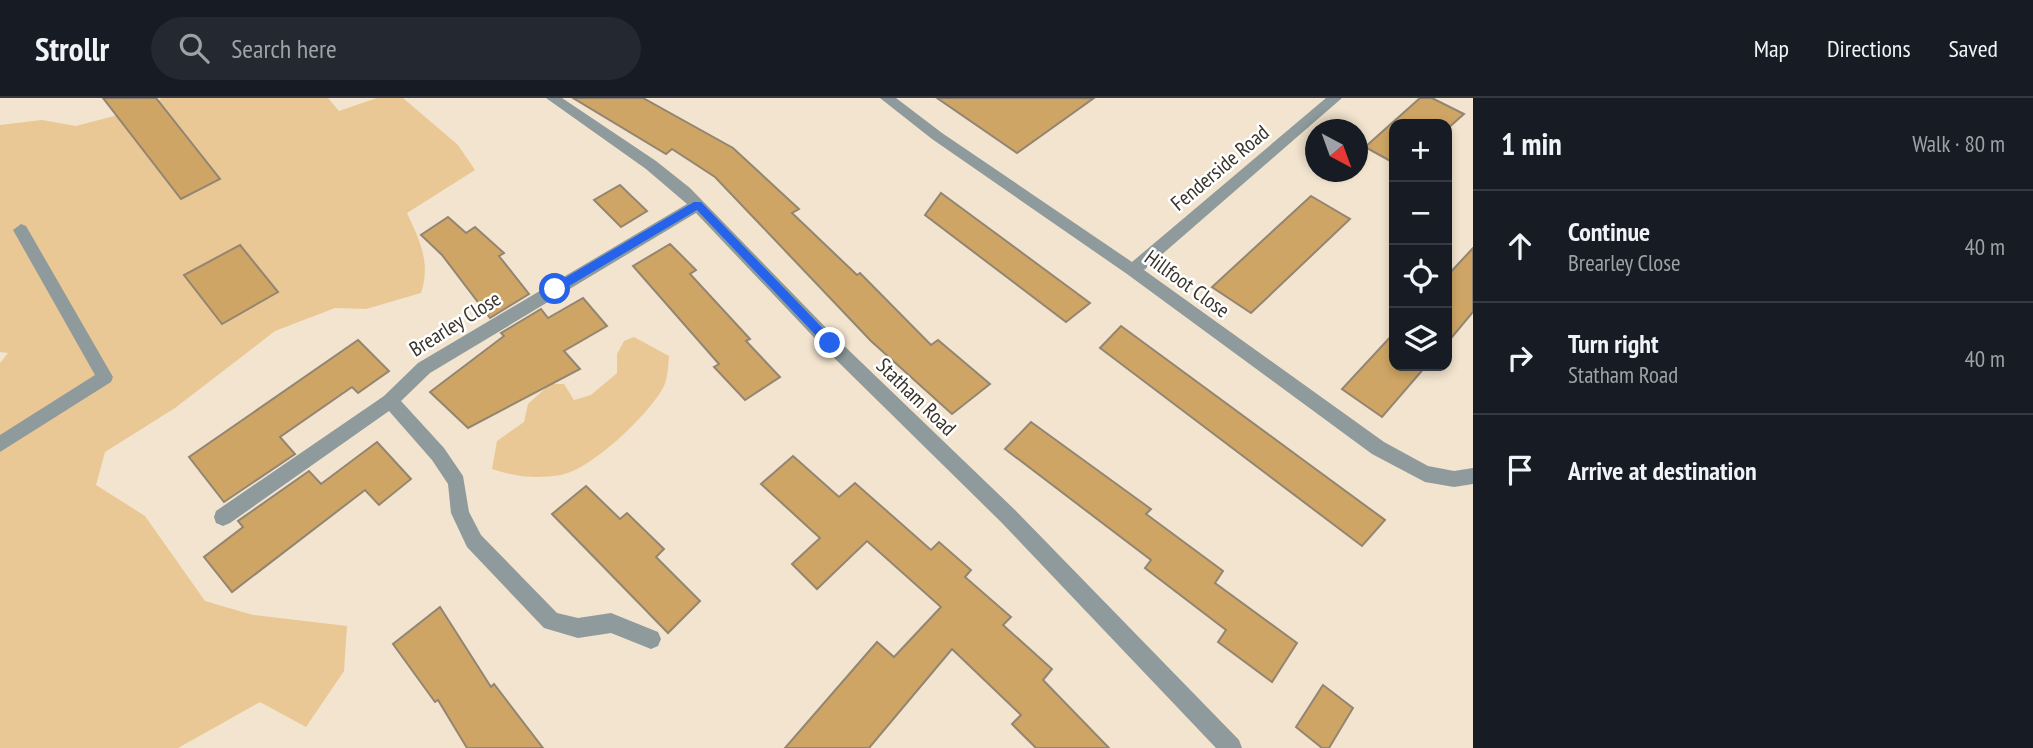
<!DOCTYPE html>
<meta charset="utf-8">
<style>
body{margin:0;font-family:"PT Sans Narrow",sans-serif;background:#242831;color:#f1f3f6}
.controls{position:absolute;right:21px;top:21px;display:grid;overflow:hidden;border-radius:14px;box-shadow:0 4px 10px #0003}
.controls button{width:63px;height:63px;display:grid;place-items:center;padding:0;border:0;border-bottom:2px solid #363941;background:#171b24;color:#f1f3f6;font:35px sans-serif}
.compass{position:absolute;left:1305px;top:21px;width:63px;height:63px;border-radius:50%;background:#171b24;box-shadow:0 4px 10px #0003;rotate:139deg}
.stop{position:absolute;width:21px;height:21px;margin:-16px;border:5px solid #2563eb;border-radius:50%;background:#fff}
.stop.end{background:#2563eb;border-color:#fff;box-shadow:0 2px 7px #0008}
.list{margin:0;padding:0;list-style:none}
h2{display:flex;justify-content:space-between;align-items:center;height:91px;margin:0;padding:0 28px;font-size:30px}
h2 small{font-size:23px;font-weight:400;color:#9ea1a6}
.list li{display:grid;grid-template-columns:46px 1fr auto;gap:21px;align-items:center;box-sizing:border-box;height:112px;padding:0 28px;border-top:2px solid #363941}
.list b{display:block;font-size:26px;white-space:nowrap}
.list p{margin:0;font-size:23px;white-space:nowrap;color:#9ea1a6}
.list em{font-size:23px;font-style:normal;color:#9ea1a6}
.icon{flex:none;width:38px;height:38px;fill:none;stroke:currentColor;stroke-width:2;stroke-linecap:round;stroke-linejoin:round}
.map{position:relative;flex:none;width:1473px;height:650px;overflow:hidden}
header{display:flex;align-items:center;gap:42px;box-sizing:border-box;height:98px;padding:0 35px;background:#171b24;border-bottom:2px solid #363941}
header strong{font-size:33px}
nav{display:flex;gap:38px;margin-inline-start:auto;font-size:24px}
.search{width:490px;height:63px;background:#242831;display:flex;align-items:center;gap:18px;box-sizing:border-box;padding:0 24px;border-radius:38px;color:#9ea1a6;font-size:26px}
main{display:flex}
aside{flex:1;background:#171b24}
.map>svg:first-child{display:block}
.green{fill:#e9c896}
.building{fill:#cea564;stroke:#938572;stroke-width:2}
.lines{fill:none;stroke-linecap:round;stroke-linejoin:round}
.minor{fill:#8e9a9c;fill-rule:evenodd}
.route{fill:#2563eb}
.labels{text-anchor:middle;stroke-width:5;stroke-linejoin:round;paint-order:stroke}
.street-label{font-size:21px;fill:#3a352c;stroke:#fff}
</style>
<header>
<strong>Strollr</strong>
<div class="search"><svg class="icon" aria-label="search" viewBox="0 0 24 24"><circle cx="10" cy="10" r="6"/><path d="M15 15l6 6"/></svg>Search here</div>
<nav><a>Map</a><a>Directions</a><a>Saved</a></nav>
</header>
<main>
<div class="map">
<svg width="1473" height="650" viewBox="0 0 1473 650">
<rect width="100%" height="100%" fill="#f2e4ce"/>
<g class="green">
<path d="M 161,0 L 328,0 L 339,13 L 377,0 L 403,0 L 458,47 L 475,72 L 407,115 C 420,143 431,165 421,195 L 366,211 L 335,210 L 275,233 L 175,310 L 105,354 L 96,387 L 145,418 L 205,503 L 253,517 L 347,528 L 344,573 L 306,629 L 260,604 L 178,650 L 0,650 L 0,265 L 8,255 L 0,254 L 0,27 L 42,22 L 76,28 L 156,7 Z"/>
<path d="M 634,239 L 669,258 C 668,268 668,281 663,290 C 648,317 592,371 561,377 C 535,381 517,379 492,371 L 497,343 L 524,324 L 528,306 L 550,286 L 564,286 L 574,302 L 591,297 L 617,275 L 617,256 L 624,243 Z"/>
</g>
<g class="building">
<polygon points="103,0 156,0 220,81 181,101"/>
<polygon points="573,0 643,0 733,50 799,111 792,115 857,177 860,175 931,247 938,242 990,286 952,316 871,243 715,79 672,51 666,56"/>
<polygon points="937,0 1094,0 1017,55"/>
<polygon points="1420,0 1432,0 1464,16 1447,31 1447,26 1394,26 1394,65 1365,49"/>
<polygon points="620,87 647,113 621,129 594,102"/>
<polygon points="941,95 1063,185 1090,205 1066,224 925,117"/>
<polygon points="1311,98 1350,121 1251,215 1212,189"/>
<polygon points="448,119 466,135 475,129 504,155 499,158 529,196 490,220 442,157 421,137"/>
<polygon points="670,146 696,172 690,176 750,241 746,243 780,279 745,302 714,269 719,266 633,168"/>
<polygon points="240,147 278,194 222,226 184,177"/>
<polygon points="1473,150 1473,214 1447,245 1447,178"/>
<polygon points="583,200 607,228 564,253 580,271 468,330 430,294 504,238 501,235 541,211 548,220"/>
<polygon points="1121,228 1306,364 1385,422 1362,448 1100,250"/>
<polygon points="1394,235 1394,268 1426,268 1382,319 1342,291"/>
<polygon points="358,242 389,273 358,295 352,289 280,339 295,356 224,404 189,359"/>
<polygon points="1031,324 1151,411 1146,416 1223,473 1215,485 1297,545 1272,584 1218,544 1226,532 1145,470 1151,462 1005,351"/>
<polygon points="377,344 411,381 379,407 365,392 232,494 204,459 243,429 238,423 309,373 321,386"/>
<polygon points="793,358 839,399 855,385 931,452 939,444 971,472 965,479 1011,519 1003,527 1052,571 1043,582 1109,650 1036,650 1012,626 1021,617 952,551 869,650 785,650 877,544 894,559 941,509 867,443 817,491 792,466 820,440 761,386"/>
<polygon points="586,388 620,421 627,415 664,451 656,459 700,503 668,535 552,416"/>
<polygon points="440,509 491,589 494,586 543,650 467,650 438,602 435,604 393,546"/>
<polygon points="1323,587 1353,610 1329,650 1322,650 1296,629"/>
</g>
<g class="lines">
<g class="minor">
<polygon points="546,0 562,0 656,63 690,90 836,240 1015,412 1239,642 1242,650 1216,650 1001,424 824,250 696,115 430,275 401,303 444,350 463,378 469,414 481,437 557,515 578,520 611,515 658,534 661,541 658,548 651,551 611,535 578,540 544,530 467,449 451,415 448,386 432,362 389,313 230,425 223,428 216,425 214,419 216,413 384,298 418,265 687,106 646,71"/>
<polygon points="880,0 896,0 942,35 1132,164 1326,0 1342,0 1144,172 1384,344 1428,368 1454,373 1473,370 1473,386 1454,389 1425,384 1372,356 1127,176 932,41"/>
<polygon points="21,126 26,128 113,279 111,284 0,354 0,337 95,277 13,132"/>
</g>
</g>
<polygon class="route" points="694,104 701,104 834,242 834,248 826,248 697,112 559,194 551,194 551,188"/>
<g class="labels">
<g class="street-label">
<text transform="translate(1220 70) rotate(-40)" y="7">Fenderside Road</text>
<text transform="translate(1187 186) rotate(36)" y="7">Hillfoot Close</text>
<text transform="translate(455 226) rotate(-32)" y="7">Brearley Close</text>
<text transform="translate(916 299) rotate(44)" y="7">Statham Road</text>
</g>
</g>
</svg>
<div class="controls">
<button>+</button>
<button>−</button>
<button><svg class="icon" aria-label="locate" viewBox="0 0 24 24"><circle cx="12" cy="12" r="6"/><path d="M12 2v4M12 18v4M2 12h4M18 12h4"/></svg></button>
<button><svg class="icon" aria-label="layers" viewBox="0 0 24 24"><path d="M12 4l9 5-9 5-9-5zM3 14l9 5 9-5"/></svg></button>
</div>
<svg class="compass" viewBox="-18 -18 36 36"><path d="M0-13l5 13h-10z" fill="#e53935"/><path d="M0 13l5-13h-10z" fill="#9ea1a6"/></svg>
<div class="stop" style="left:555px;top:191px"></div>
<div class="stop end" style="left:830px;top:245px"></div>
</div>
<aside>
<h2>1 min<small>Walk · 80 m</small></h2>
<ul class="list">
<li><svg class="icon" aria-label="ahead" viewBox="0 0 24 24"><path d="M12 20V5M6 11l6-6 6 6"/></svg><div><b>Continue</b><p>Brearley Close</p></div><em>40 m</em></li>
<li><svg class="icon" aria-label="right" viewBox="0 0 24 24"><path d="M7 20v-9h11M14 6l5 5-5 5"/></svg><div><b>Turn right</b><p>Statham Road</p></div><em>40 m</em></li>
<li><svg class="icon" aria-label="arrive" viewBox="0 0 24 24"><path d="M6 21V4h12l-3 4 3 4H6"/></svg><div><b>Arrive at destination</b></div></li>
</ul>
</aside>
</main>
